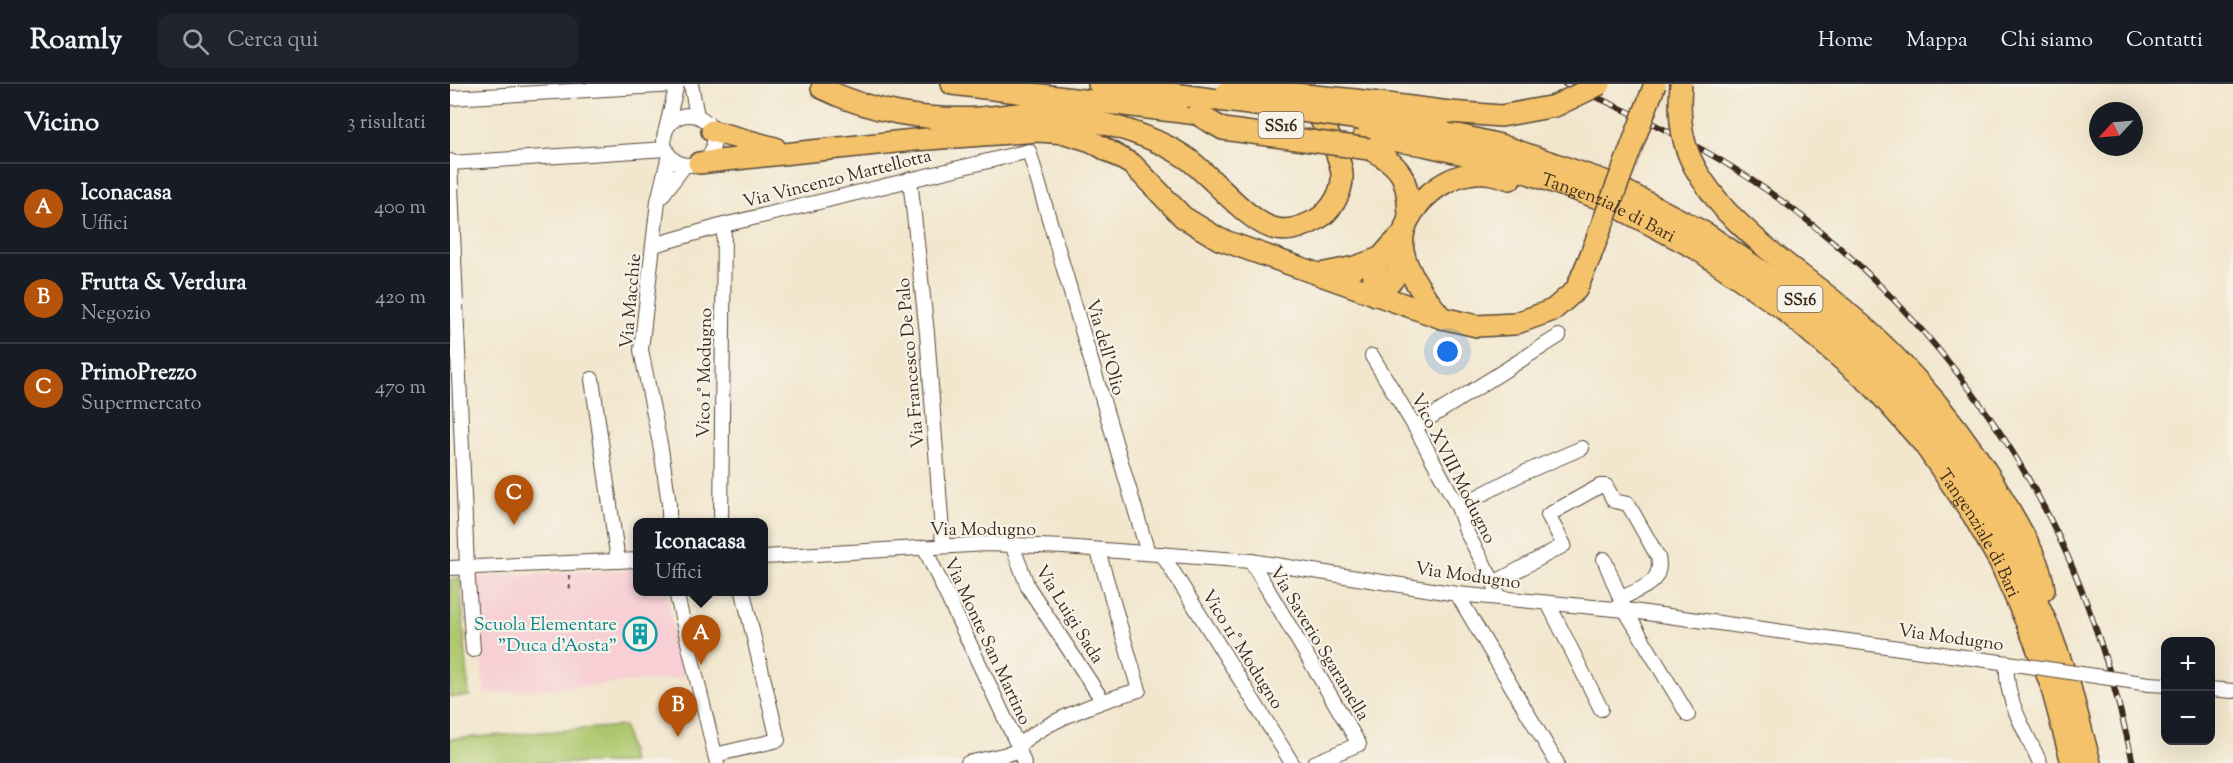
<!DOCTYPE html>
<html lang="it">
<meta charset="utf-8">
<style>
body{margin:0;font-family:"Sorts Mill Goudy",serif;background:#20242c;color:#f1f3f6}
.controls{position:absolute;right:18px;bottom:18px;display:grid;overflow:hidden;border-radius:12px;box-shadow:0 6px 24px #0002}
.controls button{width:54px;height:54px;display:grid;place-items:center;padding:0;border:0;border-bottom:2px solid #363941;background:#171b24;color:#f1f3f6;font:30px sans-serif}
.compass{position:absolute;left:1639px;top:18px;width:54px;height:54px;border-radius:50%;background:#171b24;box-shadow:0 6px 24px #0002;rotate:244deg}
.you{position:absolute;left:998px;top:268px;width:21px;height:21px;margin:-15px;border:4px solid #fff;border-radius:50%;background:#1a73e8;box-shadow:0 0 0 9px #1a73e833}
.badge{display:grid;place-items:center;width:39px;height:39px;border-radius:50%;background:#b45309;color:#fff;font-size:20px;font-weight:700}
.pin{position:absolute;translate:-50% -50px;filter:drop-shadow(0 2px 3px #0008)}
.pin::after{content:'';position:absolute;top:32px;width:21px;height:18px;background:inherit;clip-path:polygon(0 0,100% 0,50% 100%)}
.popup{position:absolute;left:183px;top:434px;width:135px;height:78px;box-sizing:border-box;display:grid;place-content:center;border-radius:12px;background:#171b24;filter:drop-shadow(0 2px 4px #0005);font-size:20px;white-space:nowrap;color:#9ea1a6}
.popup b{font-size:22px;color:#f1f3f6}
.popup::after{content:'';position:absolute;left:50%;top:100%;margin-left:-12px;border:12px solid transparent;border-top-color:#171b24}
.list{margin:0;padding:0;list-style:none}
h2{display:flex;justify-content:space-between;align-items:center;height:78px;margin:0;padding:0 24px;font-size:26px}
h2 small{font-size:20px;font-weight:400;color:#9ea1a6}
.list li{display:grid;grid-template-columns:39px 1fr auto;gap:18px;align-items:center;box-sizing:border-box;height:90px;padding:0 24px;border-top:2px solid #363941}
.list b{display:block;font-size:22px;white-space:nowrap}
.list p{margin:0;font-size:20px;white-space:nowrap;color:#9ea1a6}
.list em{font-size:20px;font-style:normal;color:#9ea1a6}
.icon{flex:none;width:33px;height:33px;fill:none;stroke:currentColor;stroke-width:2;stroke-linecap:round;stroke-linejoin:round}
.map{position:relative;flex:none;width:1783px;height:679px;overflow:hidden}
header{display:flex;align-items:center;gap:36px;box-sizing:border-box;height:84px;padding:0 30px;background:#171b24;border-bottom:2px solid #363941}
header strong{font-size:28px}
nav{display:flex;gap:33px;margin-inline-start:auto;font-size:21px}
.search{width:420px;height:54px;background:#20242c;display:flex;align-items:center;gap:15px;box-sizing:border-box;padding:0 21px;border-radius:12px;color:#9ea1a6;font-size:22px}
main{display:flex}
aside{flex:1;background:#171b24}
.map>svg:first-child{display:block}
.built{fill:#f7cfd4}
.green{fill:#adc76d;stroke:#747846;stroke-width:1.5}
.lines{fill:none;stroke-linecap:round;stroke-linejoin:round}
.minor-casing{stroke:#564638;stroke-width:16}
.highway-casing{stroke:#564638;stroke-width:24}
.path{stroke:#564638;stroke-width:2;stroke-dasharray:4.5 4.5;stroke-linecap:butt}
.minor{stroke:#fff;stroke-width:14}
.highway{stroke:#f3c26a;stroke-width:21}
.rail-casing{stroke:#3b2a1e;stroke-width:6}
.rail{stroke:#f7f3e8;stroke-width:4;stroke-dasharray:11;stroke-linecap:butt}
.minor-bridge-casing{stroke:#564638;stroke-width:16;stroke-linecap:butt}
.highway-bridge-casing{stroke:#564638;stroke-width:24;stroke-linecap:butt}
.minor-bridge{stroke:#fff;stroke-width:14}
.highway-bridge{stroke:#f3c26a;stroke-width:21}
.labels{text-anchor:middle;stroke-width:4.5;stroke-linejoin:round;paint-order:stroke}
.shield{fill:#f7f3e8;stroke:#73665b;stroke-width:1.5}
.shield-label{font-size:16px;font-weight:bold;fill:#3b2a1e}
.street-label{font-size:18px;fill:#3b2a1e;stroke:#f7f3e8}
.culture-label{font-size:18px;fill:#0d838f;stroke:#f7f3e8;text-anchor:end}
</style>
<header>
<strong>Roamly</strong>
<div class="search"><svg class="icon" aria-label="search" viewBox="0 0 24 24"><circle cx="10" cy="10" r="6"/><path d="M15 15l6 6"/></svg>Cerca qui</div>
<nav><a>Home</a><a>Mappa</a><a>Chi siamo</a><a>Contatti</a></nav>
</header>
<main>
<aside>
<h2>Vicino<small>3 risultati</small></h2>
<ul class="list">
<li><span class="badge">A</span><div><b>Iconacasa</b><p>Uffici</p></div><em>400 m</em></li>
<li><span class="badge">B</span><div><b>Frutta &amp; Verdura</b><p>Negozio</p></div><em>420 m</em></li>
<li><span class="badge">C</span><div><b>PrimoPrezzo</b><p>Supermercato</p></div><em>470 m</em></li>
</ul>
</aside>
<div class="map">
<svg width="1783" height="679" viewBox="0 0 1783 679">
<rect width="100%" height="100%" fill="#f7f3e8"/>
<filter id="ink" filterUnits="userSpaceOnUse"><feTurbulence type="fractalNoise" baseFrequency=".0167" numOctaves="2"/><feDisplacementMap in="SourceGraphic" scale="12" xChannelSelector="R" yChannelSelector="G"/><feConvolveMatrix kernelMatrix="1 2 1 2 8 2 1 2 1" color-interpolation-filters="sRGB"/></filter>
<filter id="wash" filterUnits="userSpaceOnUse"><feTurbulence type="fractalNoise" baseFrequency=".008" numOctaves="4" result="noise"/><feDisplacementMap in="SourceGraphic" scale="24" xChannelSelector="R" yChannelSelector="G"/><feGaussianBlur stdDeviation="1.35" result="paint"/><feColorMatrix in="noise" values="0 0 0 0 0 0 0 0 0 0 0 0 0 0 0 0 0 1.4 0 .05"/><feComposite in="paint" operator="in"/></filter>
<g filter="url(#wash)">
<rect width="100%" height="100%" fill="#f2e6cd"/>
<polygon class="built" points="188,485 188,508 216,508 235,594 34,610 25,493"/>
<g class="green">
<polygon points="10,494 19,612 0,613 0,495"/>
<polygon points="174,642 182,679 0,679 0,655"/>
</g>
</g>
<g filter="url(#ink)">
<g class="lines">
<defs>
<g id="minor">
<polyline points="241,0 247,32"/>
<polyline points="0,14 227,1"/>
<circle cx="239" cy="56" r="25"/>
<polyline points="216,45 227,0"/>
<polyline points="219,71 208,117 191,266 211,365 219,420 219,438"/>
<polyline points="0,77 17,483 23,566"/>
<polyline points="0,79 216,65"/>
<polyline points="460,95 477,249 493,461"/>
<polyline points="211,113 235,81"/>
<polyline points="204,161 274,141 579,67 698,469"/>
<polyline points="922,272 965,343 1008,423 1017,449 1044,499 1047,508"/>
<polyline points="142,295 168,477"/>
<polyline points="965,343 1109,252"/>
<polyline points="1008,423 1071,390 1132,364"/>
<polyline points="271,438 274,141"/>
<polyline points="562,461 578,503 652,616"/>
<polyline points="474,463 568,662 574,679"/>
<polyline points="712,470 842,679"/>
<polyline points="314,473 537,460 614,463 801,477 1007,510 1175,526 1565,580"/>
<polyline points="1154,475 1175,526 1238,631"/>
<polyline points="801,477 909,660 864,679"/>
<polyline points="0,484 188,476"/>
<path d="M 1044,499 L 1114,461 L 1098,431 L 1150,402 L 1156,402 L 1164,417 L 1178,420 L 1208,473 C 1214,500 1190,504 1170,515"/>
<polyline points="226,508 267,679"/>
<polyline points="1007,510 1107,679"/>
<polyline points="1098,519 1151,625"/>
<path d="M 1557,579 C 1554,616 1576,647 1590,679"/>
<polyline points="1699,600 1716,601"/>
<polyline points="1760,605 1783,607"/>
<path d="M 568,662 C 595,637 653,616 689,606 L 648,467"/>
<polyline points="265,671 328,656 293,508"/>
<polyline points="518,679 570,667"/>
</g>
<g id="highway">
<polyline points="502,0 747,30"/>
<polyline points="649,0 738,12"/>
<path d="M 372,4 C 420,28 476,37 530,34 C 547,33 563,30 580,29 C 600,29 623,32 643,37 C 674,44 708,55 735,73 C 761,90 799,141 827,145 C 841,148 855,142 866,136 C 881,128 893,108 892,91 C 891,68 863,22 852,0"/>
<polyline points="905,16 1000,28"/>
<polyline points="910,35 978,44 1050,61 1160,99 1255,149 1342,208 1435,288 1488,348 1536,418 1570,481 1599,545 1620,603 1640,679"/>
<polyline points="262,47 325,64"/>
<path id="s1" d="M 914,52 L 974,61 L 1044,77 L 1154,116 L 1247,165 L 1332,224 L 1423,302 L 1474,360 L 1523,431 L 1550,478 L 1585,558 L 1601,601 L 1622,679"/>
<path d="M 919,65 C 954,82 958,96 959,134"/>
<polyline points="249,79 464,56 589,47 615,49 641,57 683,81 733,133 769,155 992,234 1027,242 1064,240 1103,226 1126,206 1140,173"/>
<path d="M 1276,127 C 1291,141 1305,155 1320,167 C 1344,187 1369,204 1392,224 C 1459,280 1518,350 1560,427 C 1573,450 1591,479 1594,506"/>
<polyline points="870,190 905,183 930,174"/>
<path d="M 926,211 C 917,182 934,169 953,150"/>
<polyline points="926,211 944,194 954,171"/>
<path d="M 992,234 C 977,216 960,194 954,171 C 944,134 986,95 1019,90 C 1034,87 1046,90 1060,95"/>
</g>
</defs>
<use href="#minor" class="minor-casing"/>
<use href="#highway" class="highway-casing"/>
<polyline class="path" points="119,491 120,508"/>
<use href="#minor" class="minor"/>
<use href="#highway" class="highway"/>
<defs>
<path id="rail" d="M 1115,0 C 1162,19 1208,41 1253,66 C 1416,158 1555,319 1626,492 C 1651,553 1669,616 1683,679"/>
</defs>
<use href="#rail" class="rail-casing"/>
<use href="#rail" class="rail"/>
<defs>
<polyline id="minor-bridge" points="1565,580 1699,600"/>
<g id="highway-bridge">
<path d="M 1231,0 C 1226,59 1240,83 1276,127"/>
<polyline points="777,8 805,6 905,16"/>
<polyline points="738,12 910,35"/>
<polyline points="1000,28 1051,32 1105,22 1150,0"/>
<polyline points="747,30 773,45 919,65"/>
<polyline points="1140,173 1205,0"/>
</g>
</defs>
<use href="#minor-bridge" class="minor-bridge-casing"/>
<use href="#highway-bridge" class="highway-bridge-casing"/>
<use href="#minor-bridge" class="minor-bridge"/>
<use href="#highway-bridge" class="highway-bridge"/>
</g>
</g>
<defs>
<symbol id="building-ring" viewBox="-11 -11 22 22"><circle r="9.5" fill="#f7f3e8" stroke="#0f9aa8" stroke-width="1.5"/><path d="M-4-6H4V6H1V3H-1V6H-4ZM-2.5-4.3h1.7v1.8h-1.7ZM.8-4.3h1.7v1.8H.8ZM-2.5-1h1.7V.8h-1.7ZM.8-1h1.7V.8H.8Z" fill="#0f9aa8"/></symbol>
</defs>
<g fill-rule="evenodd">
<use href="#building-ring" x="171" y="531" width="38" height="38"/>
</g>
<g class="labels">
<g class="shield">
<rect x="808.5" y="28" width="45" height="26" rx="4.5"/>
<rect x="1327.5" y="202" width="45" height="26" rx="4.5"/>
</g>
<g class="shield-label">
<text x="831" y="47">SS16</text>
<text x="1350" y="221">SS16</text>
</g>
<g class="street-label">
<text transform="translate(387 94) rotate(-14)" y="6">Via Vincenzo Martellotta</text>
<text dy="6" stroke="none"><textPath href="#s1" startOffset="256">Tangenziale di Bari</textPath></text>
<text transform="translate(180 217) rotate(-85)" y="6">Via Macchie</text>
<text transform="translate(656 263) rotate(74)" y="6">Via dell'Olio</text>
<text transform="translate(460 279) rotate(-95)" y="6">Via Francesco De Palo</text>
<text transform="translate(254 289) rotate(-89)" y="6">Vico 1° Modugno</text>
<text transform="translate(1004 384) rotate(63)" y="6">Vico XVIII Modugno</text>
<text x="533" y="451">Via Modugno</text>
<text dy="6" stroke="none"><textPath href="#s1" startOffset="760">Tangenziale di Bari</textPath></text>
<text transform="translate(1018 491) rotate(8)" y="6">Via Modugno</text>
<text transform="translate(620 530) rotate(58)" y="6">Via Luigi Sada</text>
<text transform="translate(1501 553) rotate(8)" y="6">Via Modugno</text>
<text transform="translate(538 557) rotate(65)" y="6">Via Monte San Martino</text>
<text transform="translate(870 559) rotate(59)" y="6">Via Saverio Sgaramella</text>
<text transform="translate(793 565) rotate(58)" y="6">Vico 11° Modugno</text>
</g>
<g class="culture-label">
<text x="167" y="546">Scuola Elementare<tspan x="167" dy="21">"Duca d'Aosta"</tspan></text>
</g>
</g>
</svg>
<div class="controls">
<button>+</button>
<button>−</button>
</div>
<svg class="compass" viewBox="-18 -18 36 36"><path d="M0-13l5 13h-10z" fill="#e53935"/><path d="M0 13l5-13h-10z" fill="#9ea1a6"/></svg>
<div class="you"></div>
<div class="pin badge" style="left:251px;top:581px">A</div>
<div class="popup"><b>Iconacasa</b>Uffici</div>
<div class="pin badge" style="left:228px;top:653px">B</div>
<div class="pin badge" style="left:64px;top:441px">C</div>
</div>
</main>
